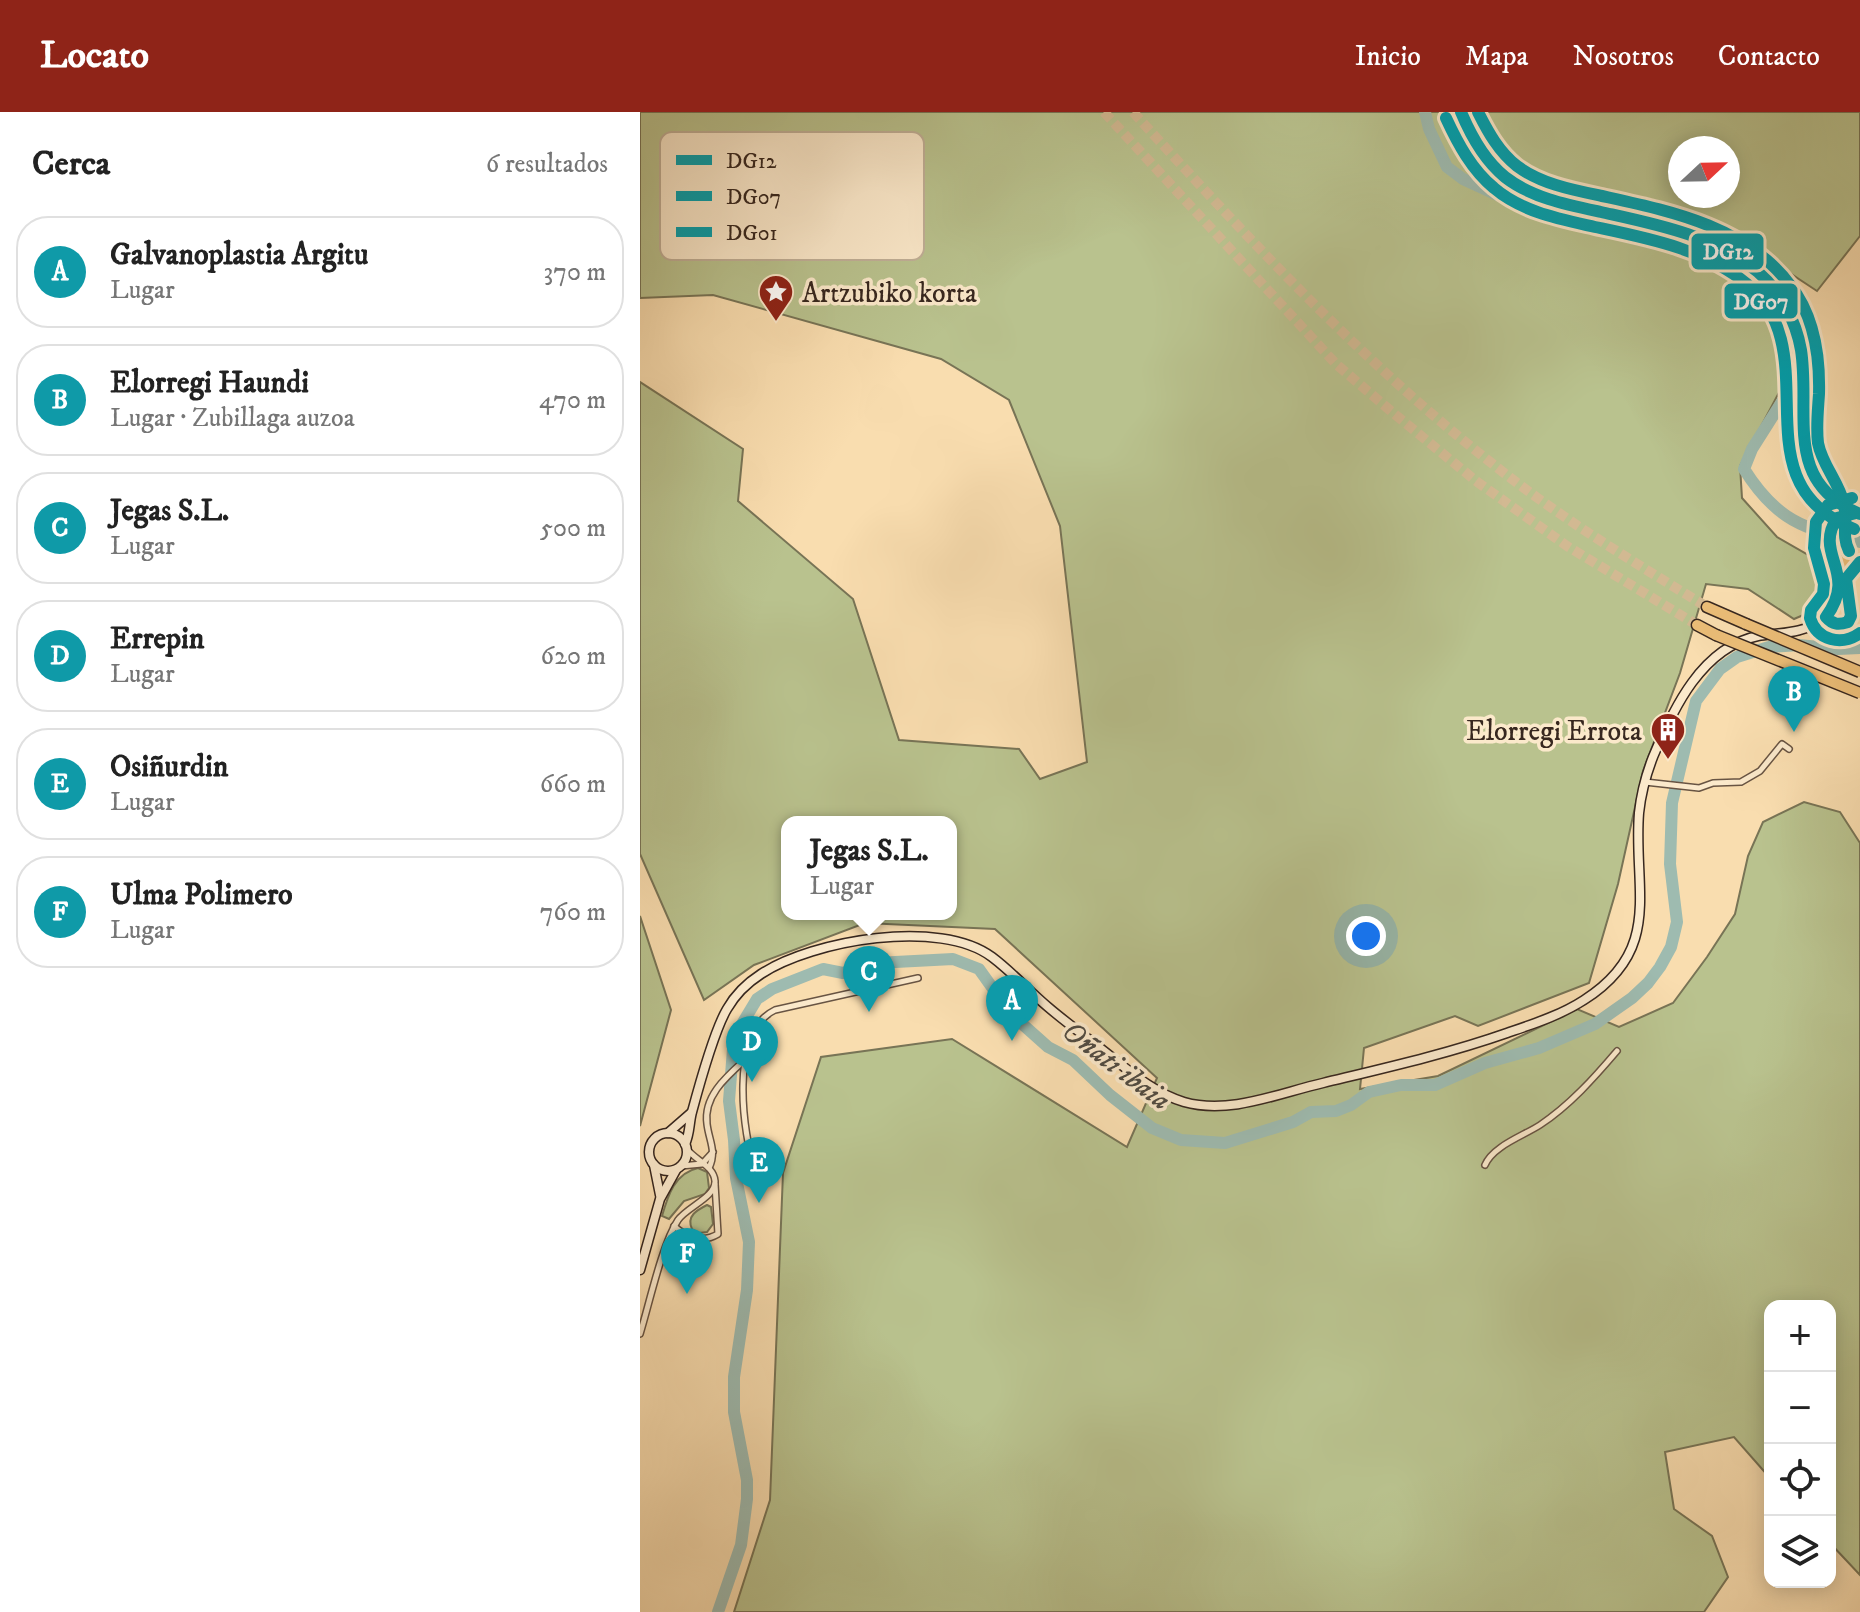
<!DOCTYPE html>
<html lang="es">
<meta charset="utf-8">
<style>
body{margin:0;font-family:"IM FELL DW Pica",serif;background:#f6f6f6;color:#222}
.controls{position:absolute;right:24px;bottom:24px;display:grid;overflow:hidden;border-radius:16px;box-shadow:0 4px 20px #0003}
.controls button{width:72px;height:72px;display:grid;place-items:center;padding:0;border:0;border-bottom:2px solid #e0e0e0;background:#fff;color:#222;font:40px sans-serif}
.compass{position:absolute;left:1028px;top:24px;width:72px;height:72px;border-radius:50%;background:#fff;box-shadow:0 4px 20px #0003;rotate:68deg}
.you{position:absolute;left:726px;top:824px;width:28px;height:28px;margin:-20px;border:6px solid #fff;border-radius:50%;background:#1a73e8;box-shadow:0 0 0 12px #1a73e833}
.badge{display:grid;place-items:center;width:52px;height:52px;border-radius:50%;background:#8f2418;color:#fff;font-size:26px;font-weight:700}
.pin{position:absolute;translate:-50% -66px;filter:drop-shadow(0 2px 4px #0008)}
.pin::after{content:'';position:absolute;top:42px;width:28px;height:24px;background:inherit;clip-path:polygon(0 0,100% 0,50% 100%)}
.popup{position:absolute;left:141px;top:704px;width:176px;height:104px;box-sizing:border-box;display:grid;place-content:center;border-radius:16px;background:#fff;filter:drop-shadow(0 2px 6px #0005);font-size:26px;white-space:nowrap;color:#767676}
.popup b{font-size:30px;color:#222}
.popup::after{content:'';position:absolute;left:50%;top:100%;margin-left:-16px;border:16px solid transparent;border-top-color:#fff}
.list{margin:0;padding:0;list-style:none}
h2{display:flex;justify-content:space-between;align-items:center;height:104px;margin:0;padding:0 32px;font-size:34px}
h2 small{font-size:26px;font-weight:400;color:#767676}
.list li{display:grid;grid-template-columns:52px 1fr auto;gap:24px;align-items:center;box-sizing:border-box;height:112px;margin:0 16px 16px;padding:0 16px;border:2px solid #e0e0e0;border-radius:32px}
.list b{display:block;font-size:30px;white-space:nowrap}
.list p{margin:0;font-size:26px;white-space:nowrap;color:#767676}
.list em{font-size:26px;font-style:normal;color:#767676}
.icon{flex:none;width:44px;height:44px;fill:none;stroke:currentColor;stroke-width:2;stroke-linecap:round;stroke-linejoin:round}
.map{position:relative;flex:none;width:1220px;height:1500px;overflow:hidden}
header{display:flex;align-items:center;gap:48px;box-sizing:border-box;height:112px;padding:0 40px;background:#8f2418;color:#fff}
header strong{font-size:38px}
nav{display:flex;gap:44px;margin-inline-start:auto;font-size:28px}
main{display:flex}
aside{flex:1;background:#fff}
.map>svg:first-child{display:block}
.green{fill:#b9c28e;stroke:#787456;stroke-width:2;fill-rule:evenodd}
.lines{fill:none;stroke-linecap:round;stroke-linejoin:round}
.river{stroke:#9ebbb0;stroke-width:12}
.motorway-tunnel{stroke:#d2b992;stroke-width:10;stroke-dasharray:10 5;stroke-linecap:butt}
.minor-casing{stroke:#685443;stroke-width:8}
.secondary-casing{stroke:#37271f;stroke-width:11}
.primary-casing{stroke:#37271f;stroke-width:12}
.motorway-casing{stroke:#37271f;stroke-width:13}
.minor{stroke:#fbe9cb;stroke-width:5}
.secondary{stroke:#fbe9cb;stroke-width:8}
.primary{stroke:#ecbe78;stroke-width:9}
.motorway{stroke:#ecbe78;stroke-width:10}
.motorway-bridge-casing{stroke:#37271f;stroke-width:13;stroke-linecap:butt}
.motorway-bridge{stroke:#ecbe78;stroke-width:10}
.bus-1-casing{stroke:#fbe9cb;stroke-width:18}
.bus-2-casing{stroke:#fbe9cb;stroke-width:18}
.bus-3-casing{stroke:#fbe9cb;stroke-width:18}
.bus-1{stroke:#00a0ae;stroke-width:12}
.bus-2{stroke:#00a0ae;stroke-width:12}
.bus-3{stroke:#00a0ae;stroke-width:12}
.labels{text-anchor:middle;stroke-width:7;stroke-linejoin:round;paint-order:stroke}
.poi-label{font-size:28px;fill:#37271f;stroke:#fbe9cb;text-anchor:start}
.water-label{font-size:30px;font-style:italic;fill:#514c43;stroke:#fbe9cb}
.key{fill:#fbe9cb;stroke:#c0af97;stroke-width:2}
.key-label{font-size:22px;fill:#37271f}
.line-badge{stroke:#fbe9cb;stroke-width:3}
.badge-label{font-size:22px;text-anchor:middle;font-weight:bold;fill:#fff}
</style>
<header>
<strong>Locato</strong>
<nav><a>Inicio</a><a>Mapa</a><a>Nosotros</a><a>Contacto</a></nav>
</header>
<main>
<aside>
<h2>Cerca<small>6 resultados</small></h2>
<ul class="list">
<li><span class="badge" style="background:#0f9aa8">A</span><div><b>Galvanoplastia Argitu</b><p>Lugar</p></div><em>370 m</em></li>
<li><span class="badge" style="background:#0f9aa8">B</span><div><b>Elorregi Haundi</b><p>Lugar · Zubillaga auzoa</p></div><em>470 m</em></li>
<li><span class="badge" style="background:#0f9aa8">C</span><div><b>Jegas S.L.</b><p>Lugar</p></div><em>500 m</em></li>
<li><span class="badge" style="background:#0f9aa8">D</span><div><b>Errepin</b><p>Lugar</p></div><em>620 m</em></li>
<li><span class="badge" style="background:#0f9aa8">E</span><div><b>Osiñurdin</b><p>Lugar</p></div><em>660 m</em></li>
<li><span class="badge" style="background:#0f9aa8">F</span><div><b>Ulma Polimero</b><p>Lugar</p></div><em>760 m</em></li>
</ul>
</aside>
<div class="map">
<svg width="1220" height="1500" viewBox="0 0 1220 1500">
<rect width="100%" height="100%" fill="#f9ddaf"/>
<filter id="stains"><feTurbulence type="fractalNoise" baseFrequency=".0025" numOctaves="4"/><feColorMatrix values="0 0 0 0 .2 0 0 0 0 .09 0 0 0 0 .02 0 0 0 .5 -.17"/></filter>
<radialGradient id="worn" r=".72"><stop offset=".6" stop-color="#630" stop-opacity="0"/><stop offset="1" stop-color="#630" stop-opacity=".3"/></radialGradient>
<g class="green">
<path d="M 0,0 L 810,0 L 813,11 L 867,75 L 938,105 L 1065,151 L 1097,167 L 1129,201 L 1144,271 L 1100,354 L 1102,386 L 1137,425 L 1182,451 L 1187,474 L 1175,498 L 1154,507 L 1108,477 L 1066,472 L 1040,561 L 1003,659 L 978,772 L 949,871 L 838,914 L 815,904 L 724,936 L 720,977 L 798,964 L 937,897 L 979,915 L 1033,891 L 1067,845 L 1095,802 L 1108,744 L 1123,710 L 1164,690 L 1200,700 L 1220,731 L 1220,1463 L 1190,1431 L 1190,1194 L 1130,1194 L 1130,1366 L 1094,1325 L 1025,1340 L 1034,1397 L 1072,1424 L 1088,1465 L 1064,1500 L 94,1500 L 130,1388 L 143,1061 L 181,945 L 312,927 L 487,1035 L 517,966 L 355,817 L 225,811 L 114,853 L 64,888 L 0,742 L 0,270 L 103,337 L 98,389 L 213,487 L 259,628 L 379,637 L 400,667 L 447,650 L 420,414 L 369,288 L 301,247 L 73,183 L 0,186 ZM 147,710 L 311,710 L 311,802 L 147,802 Z"/>
<path d="M 832,0 L 1220,0 L 1220,124 L 1177,179 L 1142,156 L 1048,113 L 891,72 L 846,27 ZM 1088,36 L 1088,84 L 1040,84 L 1040,36 Z"/>
<polygon points="0,804 31,898 0,1014"/>
<path d="M 58,1056 L 67,1060 L 69,1076 L 65,1082 L 44,1089 L 29,1107 L 22,1104 C 28,1083 35,1061 58,1056 Z"/>
<path d="M 67,1093 L 71,1095 L 73,1112 L 67,1120 L 59,1121 L 52,1117 C 46,1104 57,1098 67,1093 Z"/>
</g>
<g class="lines">
<g class="river">
<path d="M 785,0 L 789,17 L 807,55 L 823,67 L 905,105 L 1049,140 L 1096,159 L 1117,179 L 1143,215 L 1150,248 L 1145,285 L 1112,337 L 1104,357 C 1136,408 1163,417 1220,430"/>
<polyline points="78,1500 101,1433 107,1387 107,1368 94,1300 94,1265 107,1178 109,1130 96,1066 94,1028 89,989 93,937 102,912 117,887 132,877 183,857 203,861 236,851 313,847 339,857 371,902 408,935 433,948 470,983 512,1016 541,1028 585,1031 653,1010 671,1000 696,999 711,993 729,980 761,973 795,973 845,951 899,936 955,912 992,886 1008,871 1020,855 1031,835 1037,810 1030,752 1032,691 1056,589 1080,557 1097,545 1129,535 1159,533 1198,537 1220,536"/>
</g>
<g class="motorway-tunnel">
<polyline points="464,0 696,252 752,300 836,369 927,434 1057,513"/>
<path d="M 493,0 C 605,123 718,246 849,349 C 917,404 992,449 1067,495"/>
</g>
<defs>
<g id="minor">
<polyline points="1005,670 1059,676 1073,671 1101,670 1120,659 1142,632 1149,637"/>
<path d="M 845,1053 C 853,1034 883,1024 900,1013 C 930,993 954,966 977,939"/>
<polyline points="41,1054 62,1052 73,1040"/>
<path d="M 69,1056 C 77,1039 69,1029 67,1012 C 63,984 87,964 106,947"/>
<path d="M 126,1066 L 116,1061 C 102,1021 89,920 135,898 L 278,866"/>
<path d="M 34,1114 C 47,1126 63,1131 78,1122 L 75,1072"/>
<path d="M 0,1222 C 9,1193 22,1132 38,1108 C 47,1095 76,1085 75,1069 C 74,1054 55,1048 47,1037"/>
</g>
<g id="secondary">
<polyline points="1194,443 1199,478"/>
<polyline points="28,1021 51,1001"/>
<circle cx="28" cy="1040" r="19"/>
<path d="M 45,1032 C 50,1022 49,1011 52,1000 C 59,974 74,919 87,897 C 95,883 107,871 121,862 C 173,828 300,806 352,845 C 372,860 389,879 408,895 C 429,913 452,929 474,947 C 495,964 517,982 544,990 C 590,1003 639,981 683,971 C 745,956 807,942 867,921 C 893,912 921,903 944,888 C 1024,837 993,777 999,701 C 1001,682 1006,663 1013,645 C 1033,597 1062,535 1118,524 C 1138,521 1166,521 1182,508 C 1199,495 1204,469 1217,451"/>
<polyline points="14,1053 20,1083"/>
<polyline points="0,1158 20,1087 36,1058"/>
</g>
<g id="primary">
<path d="M 821,0 C 831,24 845,48 865,65 C 892,86 929,93 962,100 C 1014,112 1078,124 1119,161 C 1142,181 1156,209 1161,239 C 1169,288 1146,346 1190,383 C 1199,390 1208,398 1220,402"/>
<path d="M 1184,380 C 1187,389 1192,401 1191,412 C 1188,429 1186,441 1204,450 L 1220,450"/>
</g>
<g id="motorway">
<polyline points="1067,495 1106,512"/>
<polyline points="1057,513 1076,523"/>
</g>
</defs>
<use href="#minor" class="minor-casing"/>
<use href="#secondary" class="secondary-casing"/>
<use href="#primary" class="primary-casing"/>
<use href="#motorway" class="motorway-casing"/>
<use href="#minor" class="minor"/>
<use href="#secondary" class="secondary"/>
<use href="#primary" class="primary"/>
<use href="#motorway" class="motorway"/>
<defs>
<g id="motorway-bridge">
<polyline points="1106,512 1220,560"/>
<polyline points="1076,523 1220,581"/>
</g>
</defs>
<use href="#motorway-bridge" class="motorway-bridge-casing"/>
<use href="#motorway-bridge" class="motorway-bridge"/>
<defs>
<g id="bus-1">
<path d="M 821,0 C 831,24 844,48 865,65 C 892,86 928,93 961,100 C 1015,112 1074,123 1118,160 C 1141,180 1156,209 1161,238 C 1171,302 1142,370 1220,402"/>
<path d="M 1216,401 L 1197,406 C 1173,443 1219,460 1186,505 C 1193,513 1199,513 1208,510 L 1211,504 L 1206,467 L 1220,450"/>
</g>
<g id="bus-2">
<path d="M 806,6 C 818,32 832,58 854,76 C 882,100 920,107 955,115 C 1007,126 1065,137 1107,172 C 1191,242 1094,369 1214,417"/>
<path d="M 1212,386 L 1188,393 L 1176,410 L 1174,436 L 1184,472 L 1183,482 L 1171,498 L 1170,506 C 1177,529 1202,534 1220,521"/>
</g>
<path id="bus-3" d="M 838,0 C 848,20 859,40 877,54 C 901,72 933,78 962,84 C 1030,99 1106,114 1150,173 C 1174,203 1180,244 1179,282 C 1178,298 1176,315 1178,331 C 1182,353 1199,370 1204,392 C 1208,409 1201,423 1209,439"/>
</defs>
<use href="#bus-1" class="bus-1-casing"/>
<use href="#bus-2" class="bus-2-casing"/>
<use href="#bus-3" class="bus-3-casing"/>
<use href="#bus-1" class="bus-1"/>
<use href="#bus-2" class="bus-2"/>
<use href="#bus-3" class="bus-3"/>
</g>
<defs>
<symbol id="sight-pin" viewBox="-11 -11 22 30"><path d="M0 17L-7.5 6A9.5 9.5 0 1 1 7.5 6Z" fill="#8f2418" stroke="#fbe9cb"/><path d="M0-6L1.8-2.2L6-1.7L2.9 1.2L3.7 5.4L0 3.3L-3.7 5.4L-2.9 1.2L-6-1.7L-1.8-2.2Z" fill="#fff"/></symbol>
<symbol id="building-pin" viewBox="-11 -11 22 30"><path d="M0 17L-7.5 6A9.5 9.5 0 1 1 7.5 6Z" fill="#8f2418" stroke="#fbe9cb"/><path d="M-4-6H4V6H1V3H-1V6H-4ZM-2.5-4.3h1.7v1.8h-1.7ZM.8-4.3h1.7v1.8H.8ZM-2.5-1h1.7V.8h-1.7ZM.8-1h1.7V.8H.8Z" fill="#fff"/></symbol>
</defs>
<g fill-rule="evenodd">
<use href="#sight-pin" x="116" y="160" width="40" height="54"/>
<use href="#building-pin" x="1008" y="598" width="40" height="54"/>
</g>
<g class="labels">
<g class="poi-label">
<text x="162" y="190">Artzubiko korta</text>
<text x="1002" y="628" text-anchor="end">Elorregi Errota</text>
</g>
<g class="water-label">
<text transform="translate(477 953) rotate(37)" y="10">Oñati ibaia</text>
</g>
</g>
<rect x="20" y="20" width="264" height="128" rx="12" class="key"/>
<rect x="36" y="43" width="36" height="10" fill="#00a0ae"/>
<rect x="36" y="79" width="36" height="10" fill="#00a0ae"/>
<rect x="36" y="115" width="36" height="10" fill="#00a0ae"/>
<g class="key-label">
<text x="86" y="56">DG12</text>
<text x="86" y="92">DG07</text>
<text x="86" y="128">DG01</text>
</g>
<g class="line-badge">
<rect x="1050" y="120" width="75" height="39" rx="8" fill="#00a0ae"/>
<rect x="1083" y="170" width="76" height="38" rx="8" fill="#00a0ae"/>
</g>
<g class="badge-label">
<text x="1088" y="147">DG12</text>
<text x="1121" y="197">DG07</text>
</g>
<rect width="100%" height="100%" filter="url(#stains)"/>
<rect width="100%" height="100%" fill="url(#worn)"/>
</svg>
<div class="controls">
<button>+</button>
<button>−</button>
<button><svg class="icon" aria-label="locate" viewBox="0 0 24 24"><circle cx="12" cy="12" r="6"/><path d="M12 2v4M12 18v4M2 12h4M18 12h4"/></svg></button>
<button><svg class="icon" aria-label="layers" viewBox="0 0 24 24"><path d="M12 4l9 5-9 5-9-5zM3 14l9 5 9-5"/></svg></button>
</div>
<svg class="compass" viewBox="-18 -18 36 36"><path d="M0-13l5 13h-10z" fill="#e53935"/><path d="M0 13l5-13h-10z" fill="#767676"/></svg>
<div class="you"></div>
<div class="pin badge" style="left:372px;top:929px;background:#0f9aa8">A</div>
<div class="pin badge" style="left:1154px;top:620px;background:#0f9aa8">B</div>
<div class="pin badge" style="left:229px;top:900px;background:#0f9aa8">C</div>
<div class="popup"><b>Jegas S.L.</b>Lugar</div>
<div class="pin badge" style="left:112px;top:970px;background:#0f9aa8">D</div>
<div class="pin badge" style="left:119px;top:1091px;background:#0f9aa8">E</div>
<div class="pin badge" style="left:47px;top:1182px;background:#0f9aa8">F</div>
</div>
</main>
